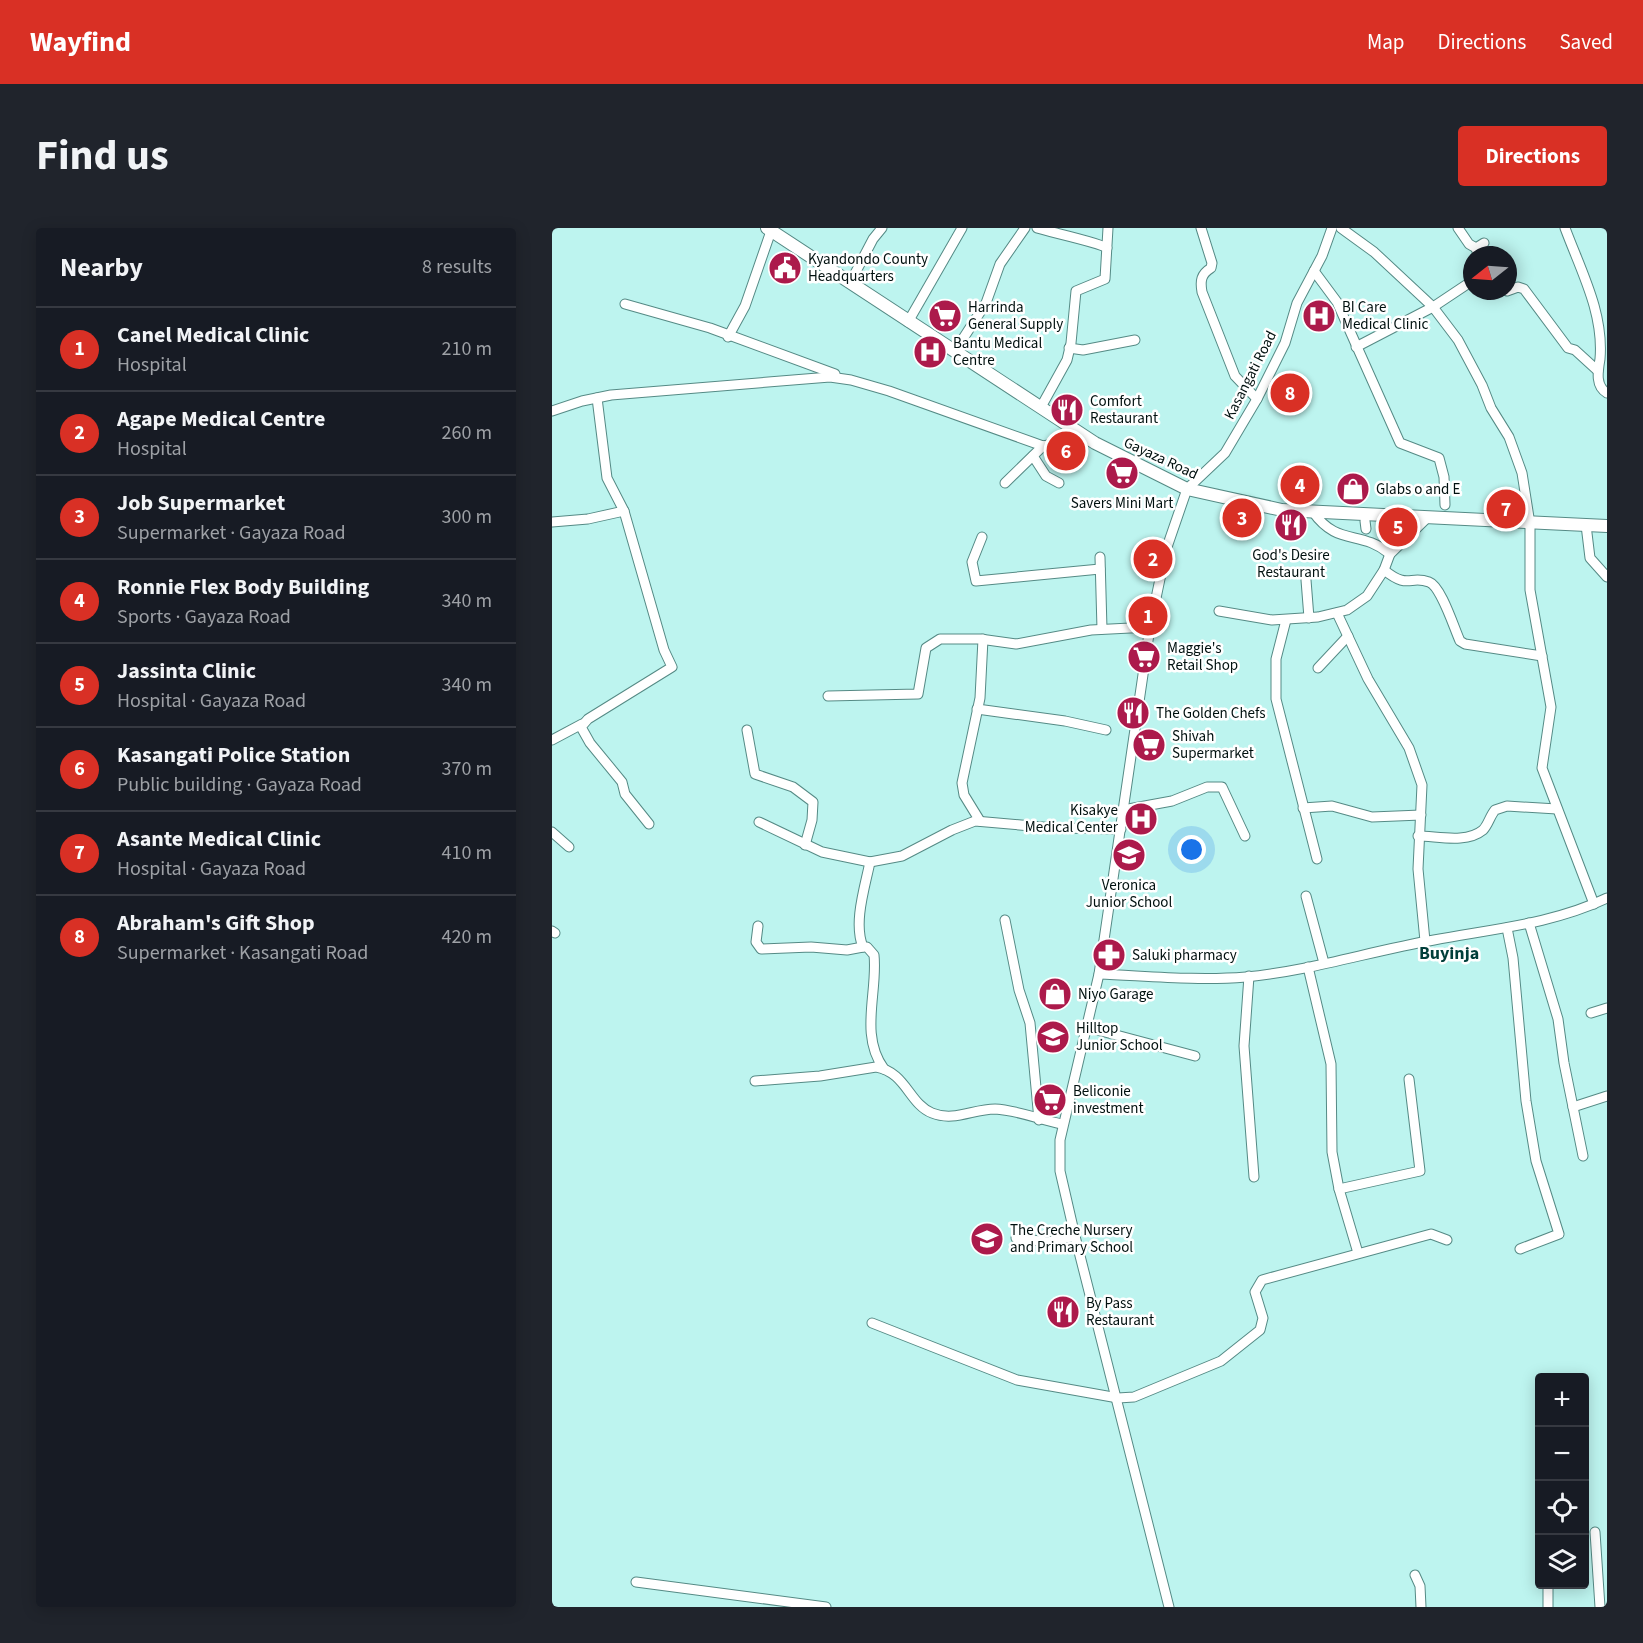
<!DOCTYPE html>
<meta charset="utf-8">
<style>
body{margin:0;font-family:"Source Sans 3",sans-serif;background:#20242c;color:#f1f3f6}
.controls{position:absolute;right:18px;bottom:18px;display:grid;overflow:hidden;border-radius:6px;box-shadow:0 3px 15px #0003}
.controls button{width:54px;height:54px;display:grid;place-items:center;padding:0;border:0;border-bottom:2px solid #363941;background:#171b24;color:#f1f3f6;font:30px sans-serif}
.compass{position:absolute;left:911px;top:18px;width:54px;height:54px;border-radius:50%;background:#171b24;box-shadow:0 3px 15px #0003;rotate:253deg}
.you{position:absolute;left:640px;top:622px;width:21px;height:21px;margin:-15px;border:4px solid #fff;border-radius:50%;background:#1a73e8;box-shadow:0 0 0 9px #1a73e833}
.badge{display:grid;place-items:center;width:39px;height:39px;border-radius:50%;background:#d93025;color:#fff;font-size:20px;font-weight:700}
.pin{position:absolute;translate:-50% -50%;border:3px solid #fff;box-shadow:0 2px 6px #0006}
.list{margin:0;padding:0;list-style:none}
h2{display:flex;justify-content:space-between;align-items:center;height:78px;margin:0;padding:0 24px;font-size:26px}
h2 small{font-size:20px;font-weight:400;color:#9ea1a6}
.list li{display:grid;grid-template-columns:39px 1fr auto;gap:18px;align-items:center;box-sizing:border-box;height:84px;padding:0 24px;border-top:2px solid #363941}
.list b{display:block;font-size:22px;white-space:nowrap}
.list p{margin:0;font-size:20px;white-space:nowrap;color:#9ea1a6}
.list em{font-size:20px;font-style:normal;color:#9ea1a6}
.icon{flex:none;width:33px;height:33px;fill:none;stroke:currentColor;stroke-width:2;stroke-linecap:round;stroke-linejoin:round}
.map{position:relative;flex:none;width:1055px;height:1379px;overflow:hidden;border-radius:6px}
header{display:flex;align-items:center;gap:36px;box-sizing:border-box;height:84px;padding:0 30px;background:#d93025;color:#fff}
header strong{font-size:28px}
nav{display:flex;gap:33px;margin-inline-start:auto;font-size:21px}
.intro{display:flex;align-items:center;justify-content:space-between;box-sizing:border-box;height:144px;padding:0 36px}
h1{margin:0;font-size:42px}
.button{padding:15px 27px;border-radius:6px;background:#d93025;color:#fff;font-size:21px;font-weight:700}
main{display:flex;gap:36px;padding:0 36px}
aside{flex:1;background:#171b24;border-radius:6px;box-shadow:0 3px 15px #0003}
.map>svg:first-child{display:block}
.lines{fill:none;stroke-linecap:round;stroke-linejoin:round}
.minor-casing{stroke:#558a85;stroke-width:11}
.major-casing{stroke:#558a85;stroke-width:14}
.minor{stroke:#fff;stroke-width:9}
.major{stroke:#fff;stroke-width:12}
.labels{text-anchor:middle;stroke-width:5;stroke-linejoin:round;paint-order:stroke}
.poi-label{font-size:15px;fill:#00100f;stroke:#fff;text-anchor:start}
.street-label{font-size:15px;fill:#00100f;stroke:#fff}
.quarter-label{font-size:18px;font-weight:bold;fill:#003e3a;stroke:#fff}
</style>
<header>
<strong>Wayfind</strong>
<nav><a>Map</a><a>Directions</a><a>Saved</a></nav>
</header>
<div class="intro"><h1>Find us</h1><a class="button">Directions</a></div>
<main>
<aside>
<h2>Nearby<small>8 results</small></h2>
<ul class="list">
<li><span class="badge">1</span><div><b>Canel Medical Clinic</b><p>Hospital</p></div><em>210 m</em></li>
<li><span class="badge">2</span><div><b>Agape Medical Centre</b><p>Hospital</p></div><em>260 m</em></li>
<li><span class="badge">3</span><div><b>Job Supermarket</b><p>Supermarket · Gayaza Road</p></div><em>300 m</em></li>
<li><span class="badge">4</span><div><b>Ronnie Flex Body Building</b><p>Sports · Gayaza Road</p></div><em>340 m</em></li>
<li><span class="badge">5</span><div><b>Jassinta Clinic</b><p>Hospital · Gayaza Road</p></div><em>340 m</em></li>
<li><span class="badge">6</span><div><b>Kasangati Police Station</b><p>Public building · Gayaza Road</p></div><em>370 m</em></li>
<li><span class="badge">7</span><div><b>Asante Medical Clinic</b><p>Hospital · Gayaza Road</p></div><em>410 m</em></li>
<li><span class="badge">8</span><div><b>Abraham's Gift Shop</b><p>Supermarket · Kasangati Road</p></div><em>420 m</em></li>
</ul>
</aside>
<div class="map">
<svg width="1055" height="1379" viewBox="0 0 1055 1379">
<rect width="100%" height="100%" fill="#bdf4ef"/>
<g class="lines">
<defs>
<g id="minor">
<path d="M 485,0 C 498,4 549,15 555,20"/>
<path d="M 649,0 L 660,35 L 659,40 C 649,46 648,53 650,64 L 683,148 L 705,171"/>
<polyline points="789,0 822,24 881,79 906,112 930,157 939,180 957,209 970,245 978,296 978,362 999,479 990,540 1042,676"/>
<polyline points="906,0 917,16 924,20"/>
<path d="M 1013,0 C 1029,43 1052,85 1048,131 C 1046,143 1043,158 1055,165"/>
<polyline points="926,27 924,20 932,15"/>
<polyline points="762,43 785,74 848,215 887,230 892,249 893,277"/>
<polyline points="298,55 321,11 330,0"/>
<polyline points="955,63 966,59 972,61 1016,120 1023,122 1046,143"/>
<polyline points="73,76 158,100 283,146"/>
<polyline points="356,94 410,0"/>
<polyline points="176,109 193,78 219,3"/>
<polyline points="804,119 881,79 920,53"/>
<polyline points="517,120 531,122 583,112"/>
<polyline points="403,123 434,75 448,36 473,0"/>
<polyline points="45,170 55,250 72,283 112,422 120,439 36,491 29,499 38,515 70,554 73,566 97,596"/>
<polyline points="489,179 515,132 519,115 524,63 553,51 556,0"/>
<polyline points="0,183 30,173 59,167 278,149 299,152 337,163 491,218 507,215 521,201"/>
<polyline points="481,228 494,248 507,255"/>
<polyline points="453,255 491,218"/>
<path d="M 761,284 C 786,319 808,301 838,326"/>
<polyline points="813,293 814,301"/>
<polyline points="0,294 36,291 72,283"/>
<polyline points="1034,297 1038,330 1055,349"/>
<polyline points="430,309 420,334 424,353 548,341"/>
<polyline points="548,329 550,401"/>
<path d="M 832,342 C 857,362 857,347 877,354 C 889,358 902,400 908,413 L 913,416 L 990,428"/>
<polyline points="754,352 757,390"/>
<polyline points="667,383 720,392 766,389 795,382 815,368 832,342 838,326 876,289"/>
<polyline points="785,385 816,451 857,520 870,557 866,641 873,713"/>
<polyline points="734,392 724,431 724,471 765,631"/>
<polyline points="766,440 796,408"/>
<polyline points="276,468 366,466 374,420 388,411 428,411 464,416 539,402 598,399"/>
<polyline points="425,481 513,493 554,502"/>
<polyline points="195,502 203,546 241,559 261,574 260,592 253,617"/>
<polyline points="0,512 30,496"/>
<polyline points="751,580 780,578 820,589 869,587"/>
<polyline points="571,582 620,573 655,559 670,559 693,608"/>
<polyline points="428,593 412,567 410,555 428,470 431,411"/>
<polyline points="207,594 270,624 318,634 350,628 400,602 423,593 502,600 569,601"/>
<polyline points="0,604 17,619"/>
<path d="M 866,608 C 885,608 914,616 931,602 C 936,597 938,588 943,582 L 955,578 L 1005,581"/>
<path d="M 318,634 C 313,659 301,695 311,719 L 315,719 L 322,727 C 326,764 307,807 332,841"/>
<polyline points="754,668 772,735"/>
<polyline points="453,692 467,762 478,795 487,892"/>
<polyline points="977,695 1006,791 1012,835 1031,928"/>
<polyline points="206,698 204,714 209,721 259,719 295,722 311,719"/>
<polyline points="955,700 961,730 974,873 984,933 1007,1006 968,1021"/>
<polyline points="0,703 3,705"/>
<polyline points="756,739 779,836 780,924 787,961 806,1025"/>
<path d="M 547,746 C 596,748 645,753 694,749 C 757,743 819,723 882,712 C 940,701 1001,696 1055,670"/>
<polyline points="697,748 692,818 702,949"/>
<polyline points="1039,785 1055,780"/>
<polyline points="534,799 643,828"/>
<path d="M 203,853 L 268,848 L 324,839 C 354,844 357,876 380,885 C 402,894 421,881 443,881 C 465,882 489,892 510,896"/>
<polyline points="1021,879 1055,868"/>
<polyline points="787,961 868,943 857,851"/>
<polyline points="464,1010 496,1014 523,1008"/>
<polyline points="320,1095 465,1152 566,1170 582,1169 669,1133 708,1102 711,1090 703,1064 710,1052 879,1006 895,1012"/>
<polyline points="1043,1304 1048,1379"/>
<polyline points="863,1347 868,1358 869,1379"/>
<polyline points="84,1354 274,1379"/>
<polyline points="996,1356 996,1379"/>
<polyline points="617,1379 523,1008 508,943 508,912 547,746 598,399 614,322 635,261 673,225 705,171 733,115 745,75 770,28 780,0"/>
</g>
<polyline id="major" points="215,0 543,215 635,261 730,282 1055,298"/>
</defs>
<use href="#minor" class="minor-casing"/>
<use href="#major" class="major-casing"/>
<use href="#minor" class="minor"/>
<use href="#major" class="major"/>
</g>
<defs>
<symbol id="civic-disc" viewBox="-11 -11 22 22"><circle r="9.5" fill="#ac1a4b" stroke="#fff"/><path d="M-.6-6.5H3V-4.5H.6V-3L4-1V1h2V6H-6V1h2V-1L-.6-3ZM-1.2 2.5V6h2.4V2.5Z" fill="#fff"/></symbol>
<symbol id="supermarket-disc" viewBox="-11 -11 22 22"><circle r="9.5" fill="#ac1a4b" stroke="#fff"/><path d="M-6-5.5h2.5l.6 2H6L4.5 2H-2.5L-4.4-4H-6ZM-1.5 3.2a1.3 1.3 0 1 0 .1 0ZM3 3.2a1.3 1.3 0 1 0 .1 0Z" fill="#fff"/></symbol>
<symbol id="hospital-disc" viewBox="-11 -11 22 22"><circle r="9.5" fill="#ac1a4b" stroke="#fff"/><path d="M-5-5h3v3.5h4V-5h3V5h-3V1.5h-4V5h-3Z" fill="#fff"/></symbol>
<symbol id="restaurant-disc" viewBox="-11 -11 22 22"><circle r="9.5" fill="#ac1a4b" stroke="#fff"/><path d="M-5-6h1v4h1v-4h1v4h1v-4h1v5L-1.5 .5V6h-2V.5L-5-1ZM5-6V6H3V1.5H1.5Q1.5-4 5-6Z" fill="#fff"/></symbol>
<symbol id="shop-disc" viewBox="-11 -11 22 22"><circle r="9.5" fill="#ac1a4b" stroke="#fff"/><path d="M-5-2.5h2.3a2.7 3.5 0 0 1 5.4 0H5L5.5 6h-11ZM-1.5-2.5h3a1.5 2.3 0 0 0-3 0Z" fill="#fff"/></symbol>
<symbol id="school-disc" viewBox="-11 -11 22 22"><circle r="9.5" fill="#ac1a4b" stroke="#fff"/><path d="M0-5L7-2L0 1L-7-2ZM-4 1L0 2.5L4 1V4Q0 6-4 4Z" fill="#fff"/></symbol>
<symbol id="pharmacy-disc" viewBox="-11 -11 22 22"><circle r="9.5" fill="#ac1a4b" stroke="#fff"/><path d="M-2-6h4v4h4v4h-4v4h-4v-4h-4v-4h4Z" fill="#fff"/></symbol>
</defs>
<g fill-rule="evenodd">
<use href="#civic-disc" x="214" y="21" width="38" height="38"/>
<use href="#supermarket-disc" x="374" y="69" width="38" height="38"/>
<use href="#hospital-disc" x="748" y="69" width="38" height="38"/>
<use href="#hospital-disc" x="359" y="105" width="38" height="38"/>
<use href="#restaurant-disc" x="496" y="163" width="38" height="38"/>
<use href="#supermarket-disc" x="551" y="226" width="38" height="38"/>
<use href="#shop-disc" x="782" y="242" width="38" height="38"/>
<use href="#restaurant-disc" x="720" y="278" width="38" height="38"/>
<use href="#supermarket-disc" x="573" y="410" width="38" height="38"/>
<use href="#restaurant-disc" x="562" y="466" width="38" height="38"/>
<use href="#supermarket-disc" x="578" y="498" width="38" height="38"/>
<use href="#hospital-disc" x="570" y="572" width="38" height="38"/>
<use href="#school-disc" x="558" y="608" width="38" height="38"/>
<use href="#pharmacy-disc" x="538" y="708" width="38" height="38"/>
<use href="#shop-disc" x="484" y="747" width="38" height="38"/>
<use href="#school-disc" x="482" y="790" width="38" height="38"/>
<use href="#supermarket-disc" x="479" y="853" width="38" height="38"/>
<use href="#school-disc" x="416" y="992" width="38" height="38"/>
<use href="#restaurant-disc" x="492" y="1065" width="38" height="38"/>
</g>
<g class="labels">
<g class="poi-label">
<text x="256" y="36">Kyandondo County<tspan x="256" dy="17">Headquarters</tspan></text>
<text x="416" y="84">Harrinda<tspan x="416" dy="17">General Supply</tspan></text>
<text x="790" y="84">BI Care<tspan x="790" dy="17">Medical Clinic</tspan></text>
<text x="401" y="120">Bantu Medical<tspan x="401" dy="17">Centre</tspan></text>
<text x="538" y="178">Comfort<tspan x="538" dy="17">Restaurant</tspan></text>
<text x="824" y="266">Glabs o and E</text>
<text x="570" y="280" text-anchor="middle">Savers Mini Mart</text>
<text x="739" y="332" text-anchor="middle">God's Desire<tspan x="739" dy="17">Restaurant</tspan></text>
<text x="615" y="425">Maggie's<tspan x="615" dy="17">Retail Shop</tspan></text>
<text x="604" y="490">The Golden Chefs</text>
<text x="620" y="513">Shivah<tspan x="620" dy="17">Supermarket</tspan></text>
<text x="566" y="587" text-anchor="end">Kisakye<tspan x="566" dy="17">Medical Center</tspan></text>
<text x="577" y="662" text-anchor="middle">Veronica<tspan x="577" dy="17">Junior School</tspan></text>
<text x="580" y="732">Saluki pharmacy</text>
<text x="526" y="771">Niyo Garage</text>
<text x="524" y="805">Hilltop<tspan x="524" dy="17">Junior School</tspan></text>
<text x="521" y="868">Beliconie<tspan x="521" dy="17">investment</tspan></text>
<text x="458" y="1007">The Creche Nursery<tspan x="458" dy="17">and Primary School</tspan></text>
<text x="534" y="1080">By Pass<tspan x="534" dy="17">Restaurant</tspan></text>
</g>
<g class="street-label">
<text transform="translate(698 147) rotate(-63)" y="5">Kasangati Road</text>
<text transform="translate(609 230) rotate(25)" y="5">Gayaza Road</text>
</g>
<g class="quarter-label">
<text x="897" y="731">Buyinja</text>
</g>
</g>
</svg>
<div class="controls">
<button>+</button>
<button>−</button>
<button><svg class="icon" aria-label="locate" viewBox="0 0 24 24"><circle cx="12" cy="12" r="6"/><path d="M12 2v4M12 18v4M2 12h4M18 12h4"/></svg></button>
<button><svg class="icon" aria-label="layers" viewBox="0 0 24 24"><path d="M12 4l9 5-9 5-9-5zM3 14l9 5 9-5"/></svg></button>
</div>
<svg class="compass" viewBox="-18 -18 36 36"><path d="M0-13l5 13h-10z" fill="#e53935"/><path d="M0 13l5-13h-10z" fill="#9ea1a6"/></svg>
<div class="you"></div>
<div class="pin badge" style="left:596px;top:388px">1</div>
<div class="pin badge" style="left:601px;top:331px">2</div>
<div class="pin badge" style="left:690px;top:290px">3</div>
<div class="pin badge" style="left:748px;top:257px">4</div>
<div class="pin badge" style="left:846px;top:299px">5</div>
<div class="pin badge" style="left:514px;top:223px">6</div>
<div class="pin badge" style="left:954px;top:281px">7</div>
<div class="pin badge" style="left:738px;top:165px">8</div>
</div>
</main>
